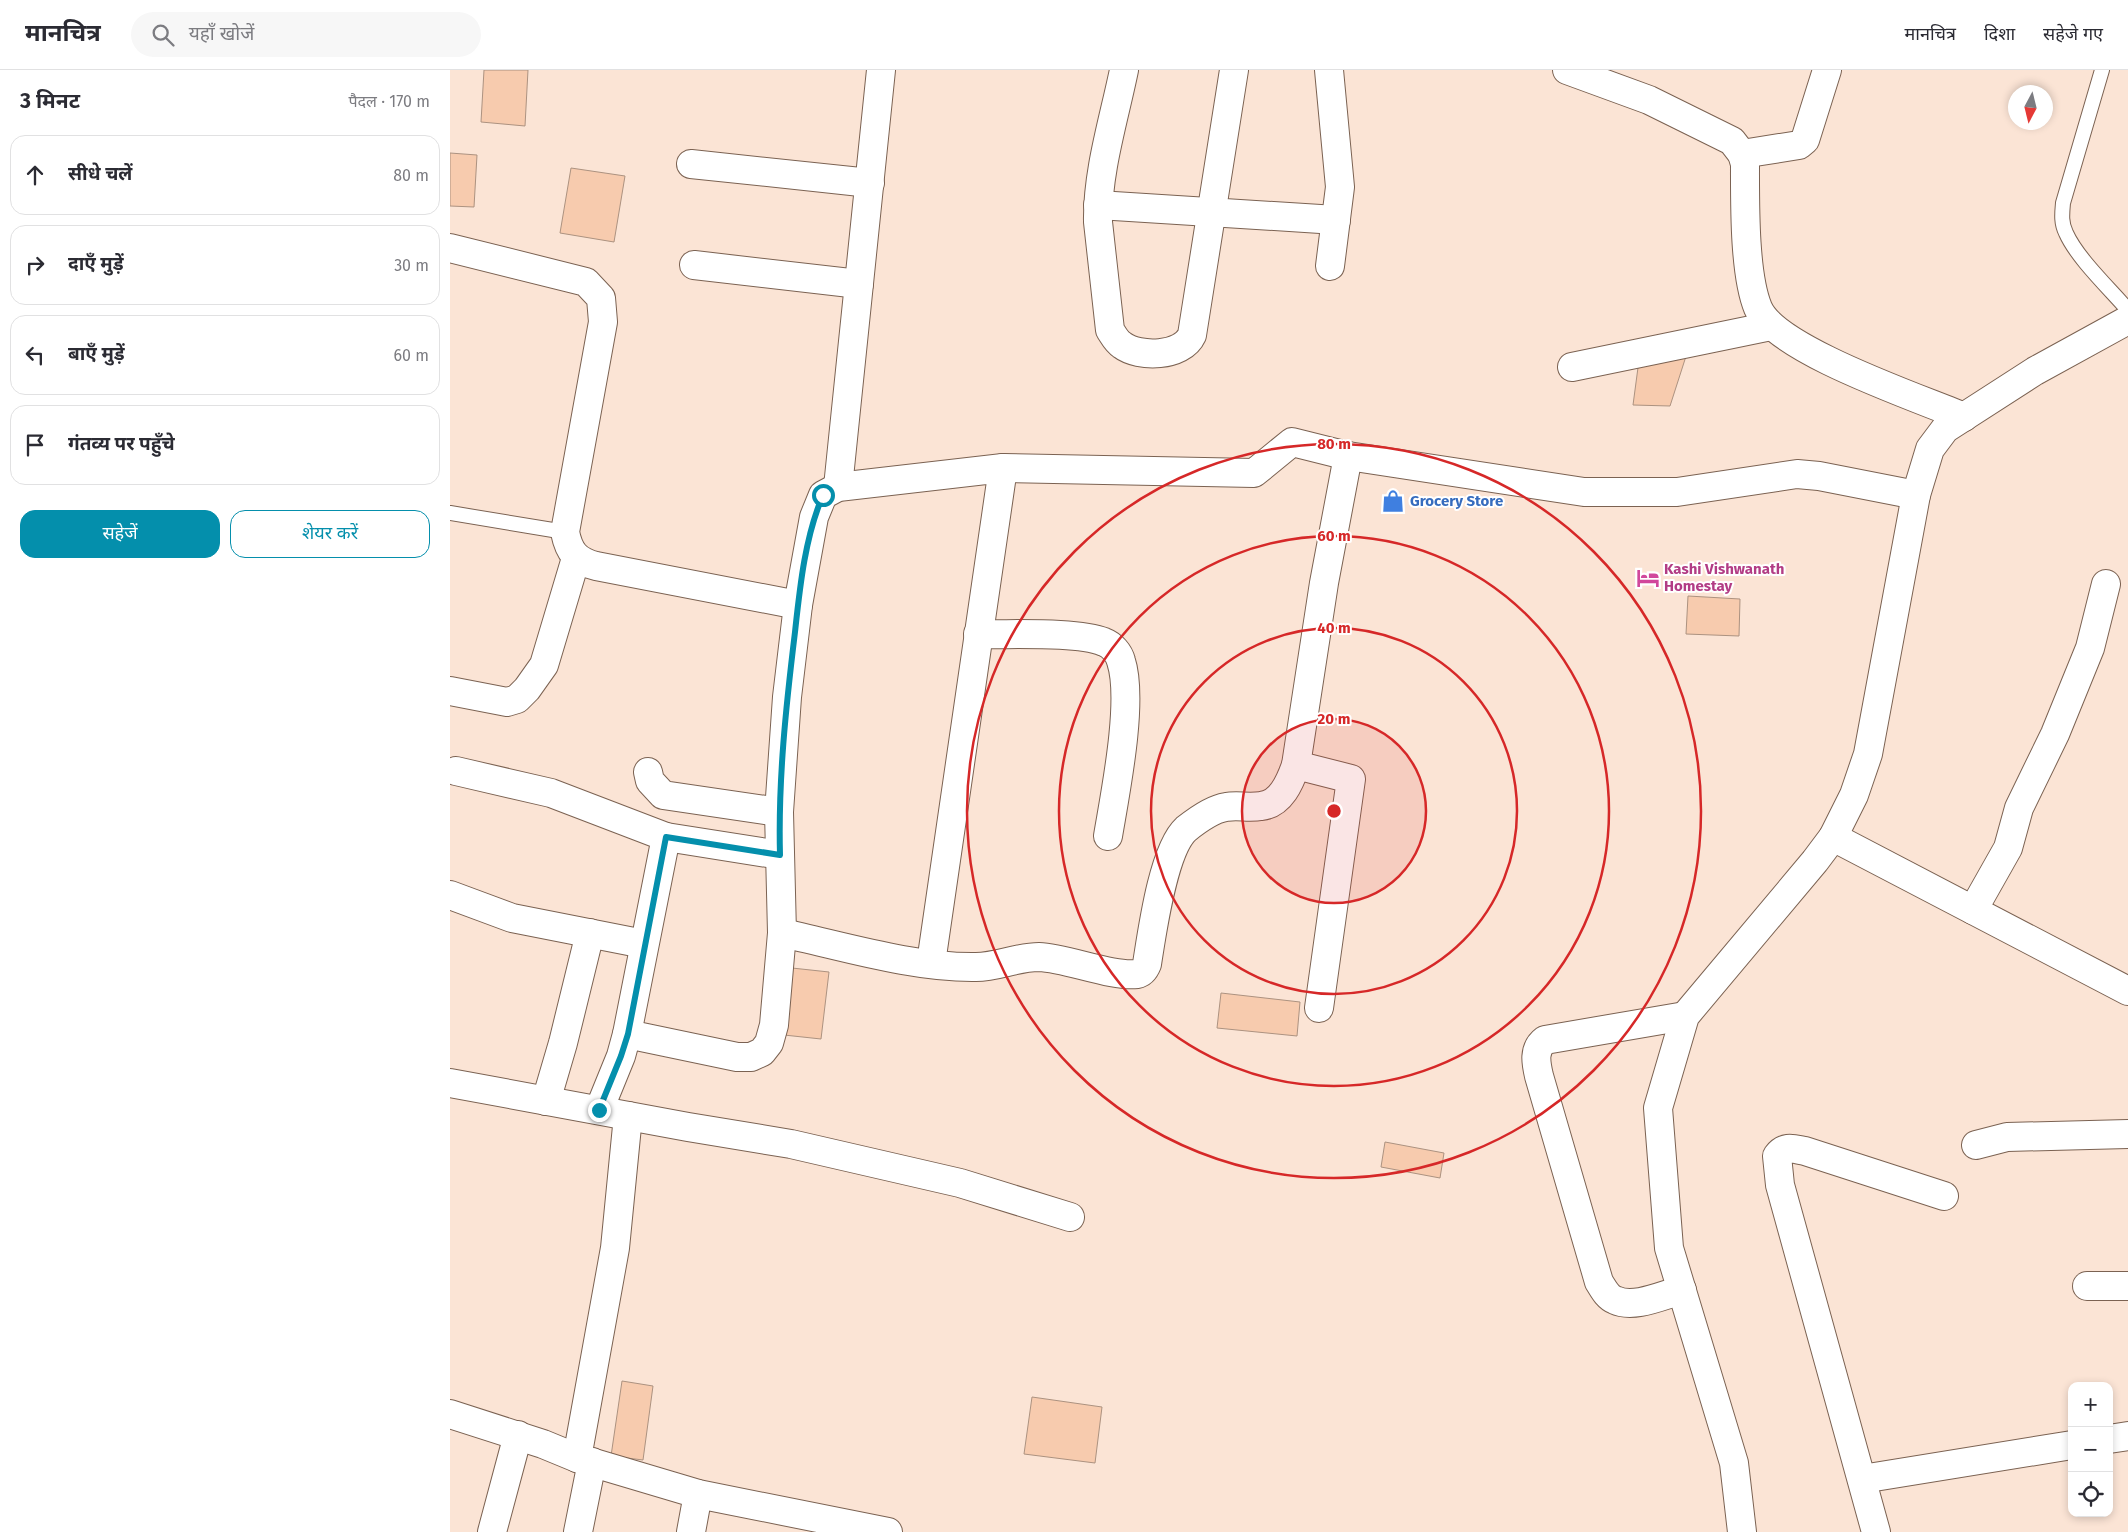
<!DOCTYPE html>
<html lang="hi">
<meta charset="utf-8">
<style>
body{margin:0;font-family:"Fira Sans","Noto Sans Devanagari",sans-serif;background:#f7f7f7;color:#2b2b33}
.controls{position:absolute;right:15px;bottom:15px;display:grid;overflow:hidden;border-radius:10px;box-shadow:0 2px 8px #0003}
.controls button{width:45px;height:45px;display:grid;place-items:center;padding:0;border:0;border-bottom:1px solid #e1e1e2;background:#fff;color:#2b2b33;font:25px sans-serif}
.compass{position:absolute;left:1558px;top:15px;width:45px;height:45px;border-radius:50%;background:#fff;box-shadow:0 2px 8px #0003;rotate:187deg}
.stop{position:absolute;width:15px;height:15px;margin:-11px;border:4px solid #048fac;border-radius:50%;background:#fff}
.stop.end{background:#048fac;border-color:#fff;box-shadow:0 1px 5px #0008}
.list{margin:0;padding:0;list-style:none}
h2{display:flex;justify-content:space-between;align-items:center;height:65px;margin:0;padding:0 20px;font-size:21px}
h2 small{font-size:16px;font-weight:400;color:#7c7c81}
.list li{display:grid;grid-template-columns:32px 1fr auto;gap:15px;align-items:center;box-sizing:border-box;height:80px;margin:0 10px 10px;padding:0 10px;border:1px solid #e1e1e2;border-radius:15px}
.list b{display:block;font-size:19px;white-space:nowrap}
.list em{font-size:16px;font-style:normal;color:#7c7c81}
.actions{display:flex;gap:10px;padding:15px 20px}
.actions a{flex:1;padding:11px 0;border:1px solid #048fac;border-radius:15px;text-align:center;font-size:18px;color:#048fac}
.actions .main{background:#048fac;color:#fff}
.icon{flex:none;width:28px;height:28px;fill:none;stroke:currentColor;stroke-width:2;stroke-linecap:round;stroke-linejoin:round}
.map{position:relative;flex:none;width:1678px;height:1462px;overflow:hidden}
header{display:flex;align-items:center;gap:30px;box-sizing:border-box;height:70px;padding:0 25px;background:#fff;border-bottom:1px solid #e1e1e2}
header strong{font-size:24px}
nav{display:flex;gap:28px;margin-inline-start:auto;font-size:18px}
.search{width:350px;height:45px;background:#f7f7f7;display:flex;align-items:center;gap:12px;box-sizing:border-box;padding:0 18px;border-radius:28px;color:#7c7c81;font-size:19px}
main{display:flex}
aside{flex:1;background:#fff}
.map>svg:first-child{display:block}
.building{fill:#f7cbae;stroke:#ac9280}
.lines{fill:none;stroke-linecap:round;stroke-linejoin:round}
.lane-casing{stroke:#7b6252;stroke-width:16}
.street-casing{stroke:#7b6252;stroke-width:30}
.secondary-casing{stroke:#7b6252;stroke-width:30}
.lane{stroke:#fff;stroke-width:14}
.street{stroke:#fff;stroke-width:28}
.secondary{stroke:#fff;stroke-width:28}
.route{stroke:#048fac;stroke-width:6}
.ring{fill:none;stroke:#d62828;stroke-width:2.5}
.labels{text-anchor:middle;stroke-width:4;stroke-linejoin:round;paint-order:stroke}
.shop-label{font-size:15px;font-weight:bold;fill:#366cbe;stroke:#fff;text-anchor:start}
.hotel-label{font-size:15px;font-weight:bold;fill:#b23c85;stroke:#fff;text-anchor:start}
.centre{fill:#d62828;stroke:#fff;stroke-width:2.5}
.ring-label{font-size:15px;text-anchor:middle;font-weight:bold;fill:#d62828;stroke:#fff;stroke-width:4;stroke-linejoin:round;paint-order:stroke}
</style>
<header>
<strong>मानचित्र</strong>
<div class="search"><svg class="icon" aria-label="search" viewBox="0 0 24 24"><circle cx="10" cy="10" r="6"/><path d="M15 15l6 6"/></svg>यहाँ खोजें</div>
<nav><a>मानचित्र</a><a>दिशा</a><a>सहेजे गए</a></nav>
</header>
<main>
<aside>
<h2>3 मिनट<small>पैदल · 170 m</small></h2>
<ul class="list">
<li><svg class="icon" aria-label="ahead" viewBox="0 0 24 24"><path d="M12 20V5M6 11l6-6 6 6"/></svg><div><b>सीधे चलें</b></div><em>80 m</em></li>
<li><svg class="icon" aria-label="right" viewBox="0 0 24 24"><path d="M7 20v-9h11M14 6l5 5-5 5"/></svg><div><b>दाएँ मुड़ें</b></div><em>30 m</em></li>
<li><svg class="icon" aria-label="left" viewBox="0 0 24 24"><path d="M17 20v-9H6M10 6l-5 5 5 5"/></svg><div><b>बाएँ मुड़ें</b></div><em>60 m</em></li>
<li><svg class="icon" aria-label="arrive" viewBox="0 0 24 24"><path d="M6 21V4h12l-3 4 3 4H6"/></svg><div><b>गंतव्य पर पहुँचे</b></div></li>
</ul>
<div class="actions"><a class="main">सहेजें</a><a>शेयर करें</a></div>
</aside>
<div class="map">
<svg width="1678" height="1462" viewBox="0 0 1678 1462">
<rect width="100%" height="100%" fill="#fbe4d5"/>
<g class="building">
<polygon points="34,0 78,0 75,56 31,52"/>
<polygon points="0,83 27,85 24,137 0,136"/>
<polygon points="121,98 175,106 164,172 110,163"/>
<polygon points="1238,280 1220,336 1183,335 1189,290"/>
<polygon points="1238,526 1290,529 1289,566 1236,564"/>
<polygon points="342,898 379,902 371,969 334,965"/>
<polygon points="771,923 850,932 847,966 767,958"/>
<polygon points="935,1072 994,1083 990,1108 931,1097"/>
<polygon points="172,1311 203,1316 193,1390 161,1386"/>
<polygon points="582,1327 652,1337 645,1393 574,1384"/>
</g>
<g class="lines">
<defs>
<g id="lane">
<path d="M 1652,0 L 1613,133 C 1612,144 1611,153 1616,163 C 1627,188 1660,219 1678,240"/>
<polyline points="0,443 115,462"/>
</g>
<g id="street">
<path d="M 674,0 C 664,49 647,102 648,152 L 660,260 C 664,266 666,271 672,275 C 689,288 732,287 742,265 L 784,0"/>
<polyline points="879,0 890,117 880,196"/>
<path d="M 1117,0 L 1199,30 L 1282,71 L 1292,84 L 1295,94 C 1295,133 1294,204 1308,238 C 1326,280 1469,328 1514,347"/>
<polyline points="1292,84 1349,75 1355,70 1377,0"/>
<polyline points="241,94 420,113"/>
<polyline points="648,135 886,150"/>
<path d="M 0,178 L 136,212 L 151,228 L 153,252 L 115,462 C 119,482 126,491 146,496 L 348,535"/>
<polyline points="244,195 409,214"/>
<polyline points="1122,297 1321,256"/>
<polyline points="553,398 804,403 842,372 898,386 1134,422 1227,422 1347,404 1369,406 1466,425"/>
<polyline points="388,417 431,0"/>
<path d="M 528,564 C 559,565 627,561 654,572 C 662,575 669,583 671,591 C 684,631 665,724 658,766"/>
<polyline points="0,621 57,632 67,629 77,619 94,595 126,488"/>
<polyline points="846,695 901,709 869,938"/>
<polyline points="6,701 101,723 216,767 330,785"/>
<polyline points="198,702 200,711 213,725 329,742"/>
<polyline points="1383,767 1678,921"/>
<polyline points="0,825 62,848 194,874"/>
<polyline points="1523,840 1558,778 1569,738 1605,664 1640,578 1656,514"/>
<path d="M 332,863 C 393,876 463,898 526,897 C 547,897 567,887 589,887 C 617,888 661,907 687,904 C 692,903 695,899 697,894 C 702,863 713,780 736,759 C 746,751 763,739 776,737 C 787,735 799,738 811,736 C 831,734 840,712 846,695 L 874,513 L 898,386"/>
<polyline points="177,964 287,987 301,987 312,982 319,973 324,955 332,863 329,742 337,627 348,535 364,447 373,425 388,417 553,398 481,893"/>
<polyline points="0,1013 238,1057 341,1074 510,1113 620,1147"/>
<polyline points="96,1031 113,973 140,863"/>
<polyline points="149,1040 171,986 177,964 216,767"/>
<polyline points="1526,1075 1557,1067 1678,1064"/>
<polyline points="1637,1216 1678,1216"/>
<path d="M 1232,1220 C 1213,1225 1184,1239 1165,1230 C 1157,1227 1153,1218 1149,1212 L 1089,1006 C 1086,993 1083,979 1095,970 L 1235,946"/>
<polyline points="1659,1369 1678,1366"/>
<polyline points="127,1388 165,1178 178,1046"/>
<polyline points="1412,1409 1622,1375"/>
<polyline points="42,1462 68,1365"/>
<polyline points="128,1462 142,1392"/>
<polyline points="241,1462 248,1424"/>
<polyline points="1292,1462 1284,1393 1219,1178 1208,1038 1235,946 1365,791 1383,767 1404,725 1418,684 1466,425 1480,379 1495,359 1585,301 1678,250"/>
<path d="M 1426,1462 L 1330,1115 L 1327,1086 C 1335,1075 1344,1079 1355,1081 L 1494,1126"/>
</g>
<polyline id="secondary" points="0,1344 93,1374 127,1388 248,1424 438,1462"/>
</defs>
<use href="#lane" class="lane-casing"/>
<use href="#street" class="street-casing"/>
<use href="#secondary" class="secondary-casing"/>
<use href="#lane" class="lane"/>
<use href="#street" class="street"/>
<use href="#secondary" class="secondary"/>
</g>
<g class="lines">
<path class="route" d="M 149,1040 L 171,986 L 178,964 L 216,767 L 330,785 C 328,710 336,636 345,562 C 350,516 355,467 373,425"/>
</g>
<circle cx="884" cy="741" r="92" fill="#d62828" fill-opacity=".12"/>
<g class="ring">
<circle cx="884" cy="741" r="92"/>
<circle cx="884" cy="741" r="183"/>
<circle cx="884" cy="741" r="275"/>
<circle cx="884" cy="741" r="367"/>
</g>
<defs>
<symbol id="shop-bare" viewBox="-9 -9 18 18"><path d="M-5-2.5h2.3a2.7 3.5 0 0 1 5.4 0H5L5.5 6h-11ZM-1.5-2.5h3a1.5 2.3 0 0 0-3 0Z" fill="#3f7fe0" stroke="#fff" stroke-width="2.5" paint-order="stroke"/></symbol>
<symbol id="hotel-bare" viewBox="-9 -9 18 18"><path d="M-6-4.5h1.5V1H6V5H4.5V3h-9V5H-6ZM-4 0a1.8 1.8 0 1 1 3.6 0ZM.5 0V-2.5h3Q6-2.5 6 0Z" fill="#d1479c" stroke="#fff" stroke-width="2.5" paint-order="stroke"/></symbol>
</defs>
<g fill-rule="evenodd">
<use href="#shop-bare" x="927" y="415" width="32" height="32"/>
<use href="#hotel-bare" x="1182" y="492" width="32" height="32"/>
</g>
<g class="labels">
<g class="shop-label">
<text x="960" y="436">Grocery Store</text>
</g>
<g class="hotel-label">
<text x="1214" y="504">Kashi Vishwanath<tspan x="1214" dy="17">Homestay</tspan></text>
</g>
</g>
<circle cx="884" cy="741" r="8" class="centre"/>
<g class="ring-label">
<text x="884" y="379">80 m</text>
<text x="884" y="471">60 m</text>
<text x="884" y="563">40 m</text>
<text x="884" y="654">20 m</text>
</g>
</svg>
<div class="controls">
<button>+</button>
<button>−</button>
<button><svg class="icon" aria-label="locate" viewBox="0 0 24 24"><circle cx="12" cy="12" r="6"/><path d="M12 2v4M12 18v4M2 12h4M18 12h4"/></svg></button>
</div>
<svg class="compass" viewBox="-18 -18 36 36"><path d="M0-13l5 13h-10z" fill="#e53935"/><path d="M0 13l5-13h-10z" fill="#7c7c81"/></svg>
<div class="stop" style="left:373px;top:425px"></div>
<div class="stop end" style="left:149px;top:1040px"></div>
</div>
</main>
